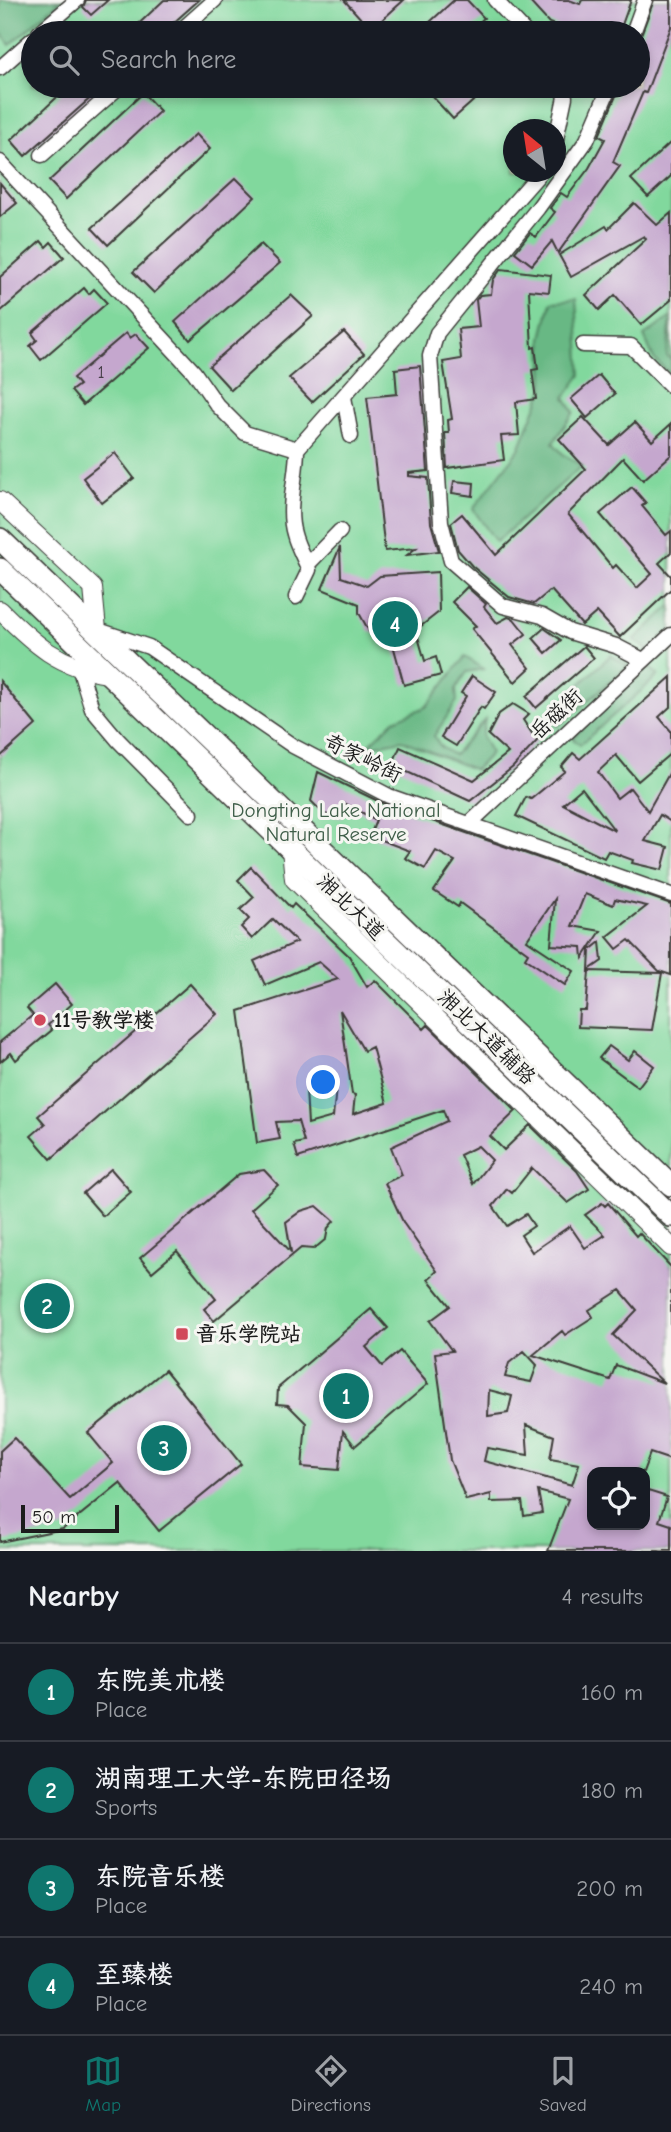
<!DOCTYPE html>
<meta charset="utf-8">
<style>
body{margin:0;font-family:"Comic Neue","LXGW WenKai TC",sans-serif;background:#20242c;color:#f1f3f6}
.controls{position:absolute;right:21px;bottom:21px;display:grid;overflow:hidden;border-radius:14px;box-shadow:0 4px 10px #0003}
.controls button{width:63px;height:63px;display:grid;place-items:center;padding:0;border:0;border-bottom:2px solid #363941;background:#171b24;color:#f1f3f6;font:35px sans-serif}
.compass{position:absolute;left:503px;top:119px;width:63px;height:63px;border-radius:50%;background:#171b24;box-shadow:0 4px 10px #0003;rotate:330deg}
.scale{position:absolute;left:21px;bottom:18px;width:98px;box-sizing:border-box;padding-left:7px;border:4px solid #1c1c1c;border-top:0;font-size:19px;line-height:24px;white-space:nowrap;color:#1c1c1c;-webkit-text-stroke:5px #f6f6f2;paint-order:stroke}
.you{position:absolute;left:324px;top:1083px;width:24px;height:24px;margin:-18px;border:5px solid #fff;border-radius:50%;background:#1a73e8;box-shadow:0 0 0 10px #1a73e833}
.badge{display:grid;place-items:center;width:46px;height:46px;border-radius:50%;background:#0f766e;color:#fff;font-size:23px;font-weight:700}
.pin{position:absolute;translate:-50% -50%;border:4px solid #fff;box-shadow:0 2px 7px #0006}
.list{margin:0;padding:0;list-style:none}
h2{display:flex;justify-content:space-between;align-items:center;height:91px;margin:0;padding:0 28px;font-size:30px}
h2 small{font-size:23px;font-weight:400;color:#9ea1a6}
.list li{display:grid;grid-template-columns:46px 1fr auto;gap:21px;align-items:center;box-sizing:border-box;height:98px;padding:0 28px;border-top:2px solid #363941}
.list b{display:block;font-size:26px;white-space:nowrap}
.list p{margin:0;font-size:23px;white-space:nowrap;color:#9ea1a6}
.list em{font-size:23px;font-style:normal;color:#9ea1a6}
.icon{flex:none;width:38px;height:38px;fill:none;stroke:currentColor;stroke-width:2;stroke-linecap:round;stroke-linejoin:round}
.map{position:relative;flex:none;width:671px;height:1551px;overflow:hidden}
.search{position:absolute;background:#171b24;box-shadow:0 4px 10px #0003;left:21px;right:21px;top:21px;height:77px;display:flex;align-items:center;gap:18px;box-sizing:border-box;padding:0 24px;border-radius:38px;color:#9ea1a6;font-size:26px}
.sheet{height:483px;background:#171b24}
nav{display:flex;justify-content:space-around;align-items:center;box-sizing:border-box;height:98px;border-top:2px solid #363941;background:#171b24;font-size:19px;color:#9ea1a6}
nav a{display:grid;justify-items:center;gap:4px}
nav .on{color:#0f766e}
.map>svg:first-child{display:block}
.green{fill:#81d89d;stroke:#4e7a5c;stroke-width:2;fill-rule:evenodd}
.forest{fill:#68b884;stroke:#426a50;stroke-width:2}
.building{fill:#c5a7ce;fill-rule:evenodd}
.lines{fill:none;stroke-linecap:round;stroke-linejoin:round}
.minor-casing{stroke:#3c3a37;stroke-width:17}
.major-casing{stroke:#3c3a37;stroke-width:20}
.highway-casing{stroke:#3c3a37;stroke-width:24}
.minor{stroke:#fff;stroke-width:14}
.major{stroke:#fff;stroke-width:18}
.highway{stroke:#fff;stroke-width:21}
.poi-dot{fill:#d1495b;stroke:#f6f6f2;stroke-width:2.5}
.labels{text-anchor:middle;stroke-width:6;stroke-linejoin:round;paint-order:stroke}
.number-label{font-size:18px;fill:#463f48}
.street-label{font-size:21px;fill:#1c1c1c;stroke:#f6f6f2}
.park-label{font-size:21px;fill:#3f5e49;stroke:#f6f6f2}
.poi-label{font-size:21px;font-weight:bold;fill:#1c1c1c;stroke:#f6f6f2;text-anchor:start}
</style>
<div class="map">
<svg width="671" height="1551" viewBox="0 0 671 1551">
<rect width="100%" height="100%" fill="#f6f6f2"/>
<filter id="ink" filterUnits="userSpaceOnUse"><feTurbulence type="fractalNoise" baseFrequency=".0143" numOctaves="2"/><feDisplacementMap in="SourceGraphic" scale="14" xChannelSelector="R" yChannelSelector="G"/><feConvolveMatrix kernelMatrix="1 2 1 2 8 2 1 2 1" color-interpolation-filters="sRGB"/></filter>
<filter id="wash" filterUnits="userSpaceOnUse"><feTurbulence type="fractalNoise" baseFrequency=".00686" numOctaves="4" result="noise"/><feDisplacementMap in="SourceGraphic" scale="28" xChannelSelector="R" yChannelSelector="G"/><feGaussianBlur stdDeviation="1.57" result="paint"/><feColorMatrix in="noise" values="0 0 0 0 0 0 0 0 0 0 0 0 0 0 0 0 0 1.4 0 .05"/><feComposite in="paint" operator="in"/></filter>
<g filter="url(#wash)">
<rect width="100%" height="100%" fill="#f3e4cf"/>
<path class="green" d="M 0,0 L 671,0 L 671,1551 L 0,1551 ZM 33,33 L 638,33 L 638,86 L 33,86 ZM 514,130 L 556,130 L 556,172 L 514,172 ZM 592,1472 L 645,1472 L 645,1525 L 592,1525 Z"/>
<g class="forest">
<polygon points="0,0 61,0 10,45 0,32"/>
<polygon points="576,299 581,375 565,397 574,412 553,443 564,455 582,466 496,542 473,509 519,449 544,388 542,338 551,301"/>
<polygon points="671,317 667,356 671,360 671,374 654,359 644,336"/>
<polygon points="671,606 671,631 649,651 634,640"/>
<polygon points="611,655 628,666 558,727 544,718"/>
<polygon points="465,657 484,669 467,672 456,689 457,701 434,736 441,747 454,755 485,719 482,737 491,753 475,770 402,740 367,747 394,720 426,707"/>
<polygon points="648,667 659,675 580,745 572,738"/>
</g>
<g id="blocks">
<g class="building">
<polygon points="86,0 108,0 91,15 83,7"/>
<polygon points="164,0 199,0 162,33 129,33"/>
<polygon points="344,0 404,0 371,30"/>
<polygon points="454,0 467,0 484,18 467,33 418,33"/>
<polygon points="528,0 569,0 580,4 582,0 631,0 619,33 576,33 549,23"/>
<polygon points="654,0 671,0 671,27 646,93 643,92 613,162 620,166 558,253 552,241 532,265 515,252 530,233 536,237 555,212 550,208 561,193 567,197 589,168 605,139 599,136 620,86 638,86 638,43"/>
<polygon points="69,86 104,86 25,156 11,140"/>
<polygon points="443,86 490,86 453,119 432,96"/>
<polygon points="143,93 160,111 66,199 49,181"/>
<polygon points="196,134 210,149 108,245 92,228"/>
<polygon points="671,142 671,176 648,197 631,179"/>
<polygon points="236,178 255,197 154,293 133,272"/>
<polygon points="0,183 17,203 0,217"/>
<polygon points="634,203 657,225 671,213 671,300 641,325 615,295 599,310 586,295 646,239 644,236 571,277 559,255 606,226 608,229"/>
<polygon points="41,241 46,247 51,242 64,257 0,312 0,277"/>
<polygon points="261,244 280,263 190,340 175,322"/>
<polygon points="501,269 551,275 549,292 529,290 532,348 535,347 538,369 532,370 536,399 516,402 519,435 501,436 504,460 447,468 445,433 449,433 448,420 452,419 443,362 461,359 458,329 479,327 476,300 480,295 491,294 493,280"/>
<polygon points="84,288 89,294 94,289 107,303 41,360 30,346 37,340 32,333"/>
<polygon points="291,295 313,316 231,390 209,366"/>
<polygon points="344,332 364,354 312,402 289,378"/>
<polygon points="126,333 130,338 136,334 149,348 83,405 71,391 79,385 73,378"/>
<polygon points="420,366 428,471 409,473 409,476 428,478 431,523 439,551 407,555 416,548 385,551 367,397 397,394 395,369"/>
<polygon points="599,375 615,394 587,418 571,399"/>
<polygon points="583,417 609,445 635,422 652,441 671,424 671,455 643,480 623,458 568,514 613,568 616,565 637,588 652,574 600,514 632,487 646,503 642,506 666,535 671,531 671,552 659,563 671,576 671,589 620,637 597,612 582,625 551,590 534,604 509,597 472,566 458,550 451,523 462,514 496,555 586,469 559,439"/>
<polygon points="115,453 134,478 102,503 83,478"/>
<polygon points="454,481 474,483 473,496 452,493"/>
<polygon points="340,547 341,577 367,586 380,576 438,572 439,612 416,630 425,661 436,657 441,675 404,685 392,641 369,631 359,613 359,604 322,589"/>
<polygon points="467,587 486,604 484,607 497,623 508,617 514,619 526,634 512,645 530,668 515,682 472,629 476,626 452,602"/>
<polygon points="544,628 561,640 546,653 533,638"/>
<polygon points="584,646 594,658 536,708 526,696"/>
<polygon points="472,676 496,692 484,709 481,707 456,746 441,737 466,696 461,693"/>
<path d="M 671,677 L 671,706 L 659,717 L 671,731 L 671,753 L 638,781 L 616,755 L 598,772 L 617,798 L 630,788 L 648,811 L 671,770 L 671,822 L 660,815 L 645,841 L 668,847 L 662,870 L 632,863 L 633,860 L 608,851 L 604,858 L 516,816 L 526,797 L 531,799 L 565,771 L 561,767 L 573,753 L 580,759 ZM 582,788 L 615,831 L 563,804 Z"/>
<polygon points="0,681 36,725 0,757"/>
<polygon points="513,704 529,714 523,720 537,741 513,767 470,801 392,765 400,747 474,780 508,753 488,735 499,714"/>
<polygon points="318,772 386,805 671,904 671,975 659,971 629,940 617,949 607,937 647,906 615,899 613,905 585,894 572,926 601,931 583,958 582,947 551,945 555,899 527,940 574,971 565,985 525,958 528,953 460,903 458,907 434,891 455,861 436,851 425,869 405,858 410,851 370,836 376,820 346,804 342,818 324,814 311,801"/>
<path d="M 251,867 L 291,908 L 294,904 L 349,956 L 367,987 L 375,980 L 424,1029 L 428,1025 L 516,1111 L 490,1136 L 504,1150 L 530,1125 L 577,1171 L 589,1189 L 568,1203 L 532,1168 L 512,1193 L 507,1189 L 493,1206 L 507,1226 L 526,1214 L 534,1226 L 521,1235 L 532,1252 L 570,1226 L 585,1248 L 605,1235 L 585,1215 L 602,1203 L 605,1206 L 608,1203 L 636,1236 L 639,1233 L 671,1267 L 671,1460 L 650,1453 L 643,1472 L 592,1472 L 592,1525 L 645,1525 L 645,1490 L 667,1497 L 659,1521 L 671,1525 L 671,1551 L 548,1551 L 568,1499 L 538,1491 L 542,1513 L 524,1516 L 522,1501 L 491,1502 L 491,1494 L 466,1500 L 450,1460 L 435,1353 L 452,1351 L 430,1321 L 450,1306 L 428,1279 L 437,1271 L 404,1224 L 385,1183 L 402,1175 L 391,1147 L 447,1121 L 443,1110 L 298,1158 L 294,1144 L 304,1142 L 298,1121 L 276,1122 L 280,1139 L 257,1143 L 239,1011 L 338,979 L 319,962 L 265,985 L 254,961 L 297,942 L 273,919 L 252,939 L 241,927 L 249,919 L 240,910 L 254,897 L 238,880 ZM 340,1010 L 364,1051 L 372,1047 L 387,1103 L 353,1114 L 355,1095 L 352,1094 ZM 325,1085 L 326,1090 L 336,1088 L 333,1117 L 308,1124 L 306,1089 ZM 478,1146 L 492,1160 L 473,1184 L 460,1155 ZM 620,1290 L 637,1310 L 613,1335 L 664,1383 L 616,1365 L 610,1380 L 533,1355 L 562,1331 L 565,1335 L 593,1317 L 589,1310 ZM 524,1351 L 537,1365 L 531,1382 L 505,1377 L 509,1363 ZM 489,1390 L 512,1396 L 508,1413 L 488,1416 ZM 526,1425 L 554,1436 L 550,1459 L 579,1464 L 572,1485 L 484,1461 L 487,1448 L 528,1455 Z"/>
<polygon points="600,942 602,961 589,970 590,950"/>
<polygon points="589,971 662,973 652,1030 578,1027 579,1010 586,1010"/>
<polygon points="55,984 72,1004 48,1025 52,1030 16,1060 11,1053 0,1062 0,1042 33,1015 27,1008"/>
<polygon points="190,984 217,1014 51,1159 31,1136 45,1124 38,1116"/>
<polygon points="609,1046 628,1060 635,1051 654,1066 638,1087 599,1058"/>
<polygon points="111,1169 131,1192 103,1216 83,1193"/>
<polygon points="264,1170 278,1185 251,1209 291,1252 286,1222 301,1211 317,1206 334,1221 328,1228 326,1239 314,1249 301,1248 214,1321 204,1309 216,1299 177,1251 152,1272 140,1258 239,1174"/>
<polygon points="371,1309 388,1328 366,1347 382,1366 400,1351 428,1384 355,1446 343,1431 339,1470 302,1467 306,1423 288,1405 277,1404 278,1388"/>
<polygon points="165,1370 241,1464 159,1531 120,1483 63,1529 0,1542 0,1451 14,1438 70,1499 113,1463 88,1433"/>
</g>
</g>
</g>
<g filter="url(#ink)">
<use href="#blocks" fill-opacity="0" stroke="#3c3a37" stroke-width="2"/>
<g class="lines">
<defs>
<g id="minor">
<polyline points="495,0 526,33"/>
<polyline points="39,33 77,0"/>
<polyline points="178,33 215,0"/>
<polyline points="633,33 645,0"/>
<polyline points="0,68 33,39"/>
<polyline points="610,86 587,140 538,208 437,333 430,356 441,522 451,561 503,606 542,616 570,632 616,646 643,660"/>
<polyline points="556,139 565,97 561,86"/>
<polyline points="42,155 120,86"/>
<polyline points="0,162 194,372 217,405 245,433 297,449"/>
<polyline points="583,345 631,346 671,386"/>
<polyline points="344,397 351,436"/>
<polyline points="307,565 340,531"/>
<path d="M 296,597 L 309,570 C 304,558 297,546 294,534 C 286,507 297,477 297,449 L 541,172"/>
<polyline points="98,630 149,647 293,746 389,796 671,895"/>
<polyline points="80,670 92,709 118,740 191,814"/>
<polyline points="470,823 671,635"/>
</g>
<g id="major">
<polyline points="0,501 93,588 97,630"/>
<path d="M 0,610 C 34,644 59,667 108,674"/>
<polyline points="291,849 294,879 671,1247"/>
</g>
<g id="highway">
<polyline points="0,539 671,1185"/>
<polyline points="0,569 671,1216"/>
</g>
</defs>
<use href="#minor" class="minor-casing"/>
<use href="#major" class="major-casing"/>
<use href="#highway" class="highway-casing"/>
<use href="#minor" class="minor"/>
<use href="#major" class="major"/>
<use href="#highway" class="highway"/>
</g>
</g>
<g class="poi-dot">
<circle cx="40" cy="1020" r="7"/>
<rect x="175" y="1327" width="14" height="14" rx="3.5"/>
</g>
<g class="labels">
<g class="number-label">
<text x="101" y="378">1</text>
</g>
<g class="street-label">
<text transform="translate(556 714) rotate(-43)" y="7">岳磁街</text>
<text transform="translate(363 758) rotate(26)" y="7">奇家岭街</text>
<text transform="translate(351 907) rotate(44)" y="7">湘北大道</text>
<text transform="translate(487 1037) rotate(44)" y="7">湘北大道辅路</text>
</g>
<g class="park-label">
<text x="336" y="817">Dongting Lake National<tspan x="336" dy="24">Natural Reserve</tspan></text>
</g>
<g class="poi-label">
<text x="54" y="1027">11号教学楼</text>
<text x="196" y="1341">音乐学院站</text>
</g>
</g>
</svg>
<div class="controls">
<button><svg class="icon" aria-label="locate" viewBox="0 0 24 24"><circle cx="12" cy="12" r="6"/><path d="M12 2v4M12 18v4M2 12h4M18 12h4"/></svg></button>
</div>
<svg class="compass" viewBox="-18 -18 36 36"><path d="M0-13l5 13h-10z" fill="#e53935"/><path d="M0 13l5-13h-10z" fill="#9ea1a6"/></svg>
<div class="scale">50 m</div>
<div class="you"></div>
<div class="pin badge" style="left:346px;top:1396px">1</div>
<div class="pin badge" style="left:47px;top:1306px">2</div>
<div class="pin badge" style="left:164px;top:1448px">3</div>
<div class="pin badge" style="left:395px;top:624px">4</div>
<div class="search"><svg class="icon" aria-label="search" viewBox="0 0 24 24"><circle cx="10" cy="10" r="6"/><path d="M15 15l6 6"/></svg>Search here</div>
</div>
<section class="sheet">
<h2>Nearby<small>4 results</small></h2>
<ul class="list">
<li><span class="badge">1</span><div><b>东院美术楼</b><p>Place</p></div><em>160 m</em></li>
<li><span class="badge">2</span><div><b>湖南理工大学-东院田径场</b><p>Sports</p></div><em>180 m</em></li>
<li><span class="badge">3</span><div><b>东院音乐楼</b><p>Place</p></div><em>200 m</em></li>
<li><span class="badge">4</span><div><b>至臻楼</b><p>Place</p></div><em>240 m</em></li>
</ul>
</section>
<nav>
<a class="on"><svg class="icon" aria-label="map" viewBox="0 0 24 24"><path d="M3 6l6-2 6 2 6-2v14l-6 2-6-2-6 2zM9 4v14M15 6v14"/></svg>Map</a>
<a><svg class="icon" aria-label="directions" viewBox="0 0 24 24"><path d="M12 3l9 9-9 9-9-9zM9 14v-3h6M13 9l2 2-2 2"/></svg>Directions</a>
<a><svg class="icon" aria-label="saved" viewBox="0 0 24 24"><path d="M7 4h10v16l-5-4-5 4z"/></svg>Saved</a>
</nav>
